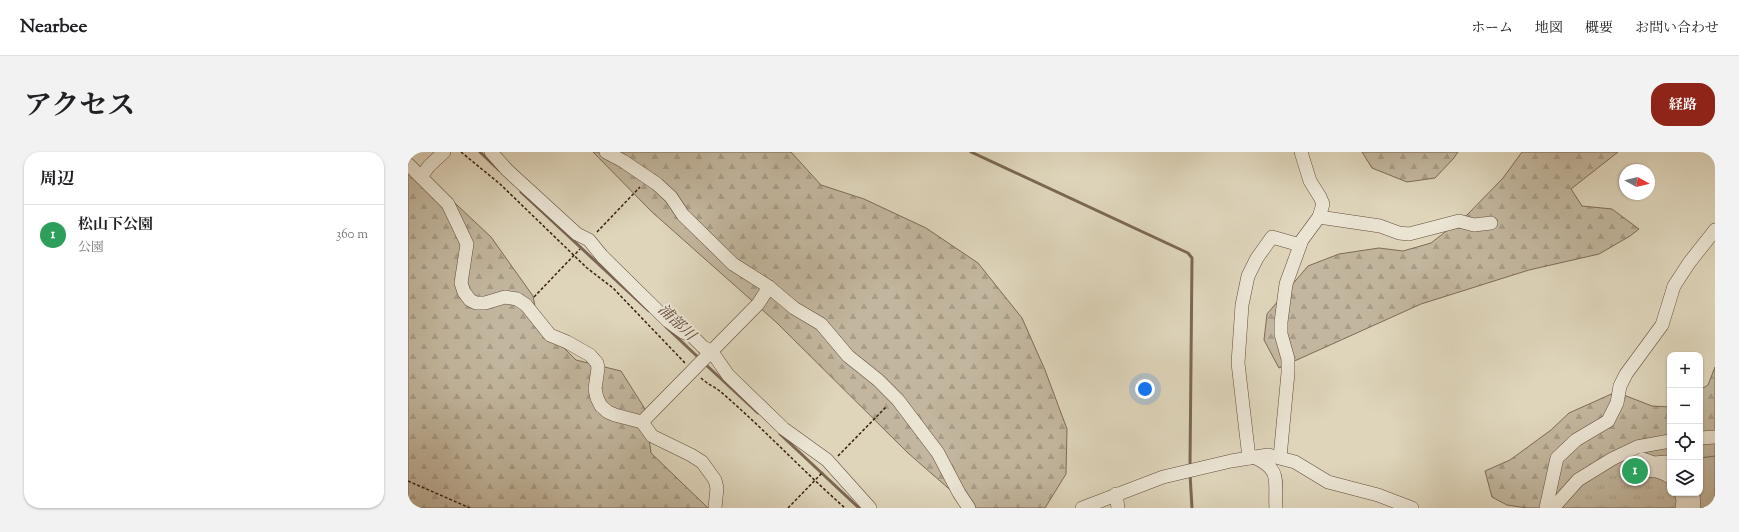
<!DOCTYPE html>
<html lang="ja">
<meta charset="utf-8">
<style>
body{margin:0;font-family:"Sorts Mill Goudy","Noto Serif JP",serif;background:#f2f2f2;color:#202124}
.controls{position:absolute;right:12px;bottom:12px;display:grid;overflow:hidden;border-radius:8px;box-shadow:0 1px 3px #0004}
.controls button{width:36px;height:36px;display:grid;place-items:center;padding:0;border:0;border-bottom:1px solid #e0e0e0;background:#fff;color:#202124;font:20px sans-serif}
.compass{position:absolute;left:1211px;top:12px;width:36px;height:36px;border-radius:50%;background:#fff;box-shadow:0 1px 3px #0004;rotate:98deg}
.you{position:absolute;left:737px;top:237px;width:14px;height:14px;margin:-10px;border:3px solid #fff;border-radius:50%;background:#1a73e8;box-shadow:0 0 0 6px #1a73e833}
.badge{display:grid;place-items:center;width:26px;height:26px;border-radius:50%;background:#8f2418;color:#fff;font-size:13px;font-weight:700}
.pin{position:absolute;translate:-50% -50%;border:2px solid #fff;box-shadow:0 1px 4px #0006}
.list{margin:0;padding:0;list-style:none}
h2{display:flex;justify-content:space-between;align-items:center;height:52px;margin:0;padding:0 16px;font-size:17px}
h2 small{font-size:13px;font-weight:400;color:#757577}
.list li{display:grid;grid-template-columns:26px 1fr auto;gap:12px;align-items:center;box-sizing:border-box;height:60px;padding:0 16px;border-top:1px solid #e0e0e0}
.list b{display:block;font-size:15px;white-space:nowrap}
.list p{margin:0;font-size:13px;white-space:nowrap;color:#757577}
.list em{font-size:13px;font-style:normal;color:#757577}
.icon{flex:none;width:22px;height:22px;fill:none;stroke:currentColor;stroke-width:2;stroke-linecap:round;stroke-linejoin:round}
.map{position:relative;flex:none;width:1307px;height:356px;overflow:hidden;border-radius:16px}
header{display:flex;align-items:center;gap:24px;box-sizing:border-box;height:56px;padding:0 20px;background:#fff;border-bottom:1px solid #e0e0e0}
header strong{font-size:19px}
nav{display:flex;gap:22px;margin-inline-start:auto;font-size:14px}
.intro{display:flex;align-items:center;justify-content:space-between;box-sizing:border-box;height:96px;padding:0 24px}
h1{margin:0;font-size:28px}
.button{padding:10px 18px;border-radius:16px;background:#8f2418;color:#fff;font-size:14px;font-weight:700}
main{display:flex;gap:24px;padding:0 24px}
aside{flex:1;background:#fff;border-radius:16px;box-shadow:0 1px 3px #0004}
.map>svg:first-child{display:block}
.forest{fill:url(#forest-firs);stroke:#7e6a56}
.park{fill:url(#park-tufts);stroke:#7e6a56}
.garden{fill:#c2b69e;stroke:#7e6a56}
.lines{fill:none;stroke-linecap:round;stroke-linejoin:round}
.stream{stroke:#7b6752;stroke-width:3}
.minor-casing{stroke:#634c39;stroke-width:14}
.path{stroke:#3a1e0e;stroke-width:1.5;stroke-dasharray:3 2;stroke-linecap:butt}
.minor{stroke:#eae4d3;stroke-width:13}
.labels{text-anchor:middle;stroke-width:4;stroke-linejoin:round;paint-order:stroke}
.water-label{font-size:15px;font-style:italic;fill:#604836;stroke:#eae4d3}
</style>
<header>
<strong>Nearbee</strong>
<nav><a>ホーム</a><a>地図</a><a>概要</a><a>お問い合わせ</a></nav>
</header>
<div class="intro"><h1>アクセス</h1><a class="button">経路</a></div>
<main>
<aside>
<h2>周辺<small></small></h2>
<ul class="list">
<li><span class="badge" style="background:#2e9e5b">1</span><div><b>松山下公園</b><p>公園</p></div><em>360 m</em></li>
</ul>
</aside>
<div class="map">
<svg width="1307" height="356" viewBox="0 0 1307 356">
<defs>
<pattern id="forest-firs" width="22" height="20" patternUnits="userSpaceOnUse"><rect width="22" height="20" fill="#c2b69e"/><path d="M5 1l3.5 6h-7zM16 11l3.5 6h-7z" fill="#a79c87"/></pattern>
<pattern id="park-tufts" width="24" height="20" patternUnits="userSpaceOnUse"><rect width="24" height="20" fill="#c2b69e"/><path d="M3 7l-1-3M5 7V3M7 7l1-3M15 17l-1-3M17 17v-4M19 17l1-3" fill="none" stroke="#a79c87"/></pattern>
</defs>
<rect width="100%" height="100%" fill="#ded5bb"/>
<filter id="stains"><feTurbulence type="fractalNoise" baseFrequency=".005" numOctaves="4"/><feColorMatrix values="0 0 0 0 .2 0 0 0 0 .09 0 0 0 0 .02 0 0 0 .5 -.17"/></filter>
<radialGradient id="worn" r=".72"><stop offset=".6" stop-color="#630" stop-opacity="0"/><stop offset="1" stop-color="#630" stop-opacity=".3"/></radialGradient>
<g class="forest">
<polygon points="185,0 383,0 413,33 456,47 518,76 570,111 614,166 637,218 659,277 658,322 637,356 563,356 500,301 368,170 244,60"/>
<polygon points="954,0 1050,0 1045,7 1027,26 999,30 964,16"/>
<polygon points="1114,0 1210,0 1163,37 1174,54 1204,57 1231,77 1222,84 1191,102 1121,118 1013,152 871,216 856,188 859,162 900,114 931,102 971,96 995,99 1023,91 1059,63 1095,26"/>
<polygon points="0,7 83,85 125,144 130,170 168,208 213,219 237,257 243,301 300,356 10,356 0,351"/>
<polygon points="1307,215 1307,289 1292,292 1292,238 1300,233"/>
<polygon points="1208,240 1244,254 1262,255 1262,299 1147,356 1119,356 1099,353 1084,345 1077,319 1102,308 1143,278 1161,261"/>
</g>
<polygon class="park" points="1307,290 1307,356 1150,356 1177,328 1228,301 1262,295 1262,341 1292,341 1292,291"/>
<polygon class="garden" points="1307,304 1307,356 1291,356 1289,341 1292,341 1292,306"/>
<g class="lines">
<g class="stream">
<polyline points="72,0 91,18"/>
<polyline points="563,0 780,101 784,106 782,314"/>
<polyline points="113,40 241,159"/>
<polyline points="258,175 292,207"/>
<polyline points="296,211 350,261"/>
<polyline points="372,282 451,356"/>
<polyline points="782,322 784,356"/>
</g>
<defs>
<g id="minor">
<polyline points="83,0 99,18 169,82 181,88 194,104 260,169 275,180 284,184 295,195 304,200 320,223 376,277 419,308 462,356"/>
<polyline points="198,0 215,9 249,32 263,45 275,63 325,112 361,135 386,156 413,172 440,204 470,228 490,248 530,301 551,341 561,356"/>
<polyline points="0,12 40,52 59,92 53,131 56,140 62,148 68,151 77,151 97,145 109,147 118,153 142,183 159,190 182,203 189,211 190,216 187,237 189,246 193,254 200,260 207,263 234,270 244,284 283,303 294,310 307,328 309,336 307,356"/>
<polyline points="13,25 21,14 36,0"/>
<polyline points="911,65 972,74 991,81 1001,82 1051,69 1066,73 1083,71"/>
<polyline points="234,270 350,152 361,135"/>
<polyline points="1292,286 1307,285"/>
<path d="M 846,305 C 875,318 866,330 868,356"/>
<polyline points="872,305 880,221 880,207 873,182 873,170 878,132 894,88 911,65 915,52 912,45 902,29 893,0"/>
<polyline points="841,306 830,211 834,153 840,124 849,106 864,85 892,93"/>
<path d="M 1262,312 L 1258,310 L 1246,311 L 1235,307 L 1228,310 L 1225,321 C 1239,317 1250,317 1262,325"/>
<polyline points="1273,341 1275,348 1274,356"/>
<polyline points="1285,341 1286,356"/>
<polyline points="708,342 710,356"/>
<polyline points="674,356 755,325 823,309 860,303 887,310 920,330 970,343 1004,356"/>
<polyline points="1138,356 1149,306 1168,288 1200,269 1209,251 1212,234 1218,222 1254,173 1266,134 1281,111 1307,78"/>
<polyline points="1145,356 1170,328 1204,307 1229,295 1262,289"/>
</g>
</defs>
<use href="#minor" class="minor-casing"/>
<g class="path">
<polyline points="53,0 92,32 179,116 205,136 277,211"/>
<polyline points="189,80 232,35"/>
<polyline points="126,145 172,97"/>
<path d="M 293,226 C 299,232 307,235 313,240 C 356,277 395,319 437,356"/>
<polyline points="430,304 479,254"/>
<polyline points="0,329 62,356"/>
<polyline points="380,356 415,320"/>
</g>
<use href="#minor" class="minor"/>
</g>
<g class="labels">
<g class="water-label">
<text transform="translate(269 170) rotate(43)" y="5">浦部川</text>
</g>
</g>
<rect width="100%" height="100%" filter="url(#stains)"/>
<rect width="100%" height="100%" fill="url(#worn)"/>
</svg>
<div class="controls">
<button>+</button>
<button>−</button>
<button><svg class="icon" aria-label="locate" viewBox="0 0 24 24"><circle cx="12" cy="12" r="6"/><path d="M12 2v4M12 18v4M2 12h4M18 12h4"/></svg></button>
<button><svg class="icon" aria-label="layers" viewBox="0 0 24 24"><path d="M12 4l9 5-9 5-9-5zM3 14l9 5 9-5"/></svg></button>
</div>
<svg class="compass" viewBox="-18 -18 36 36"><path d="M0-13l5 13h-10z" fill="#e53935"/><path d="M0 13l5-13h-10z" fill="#757577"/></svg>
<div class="you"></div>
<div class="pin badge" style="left:1227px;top:319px;background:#2e9e5b">1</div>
</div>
</main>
